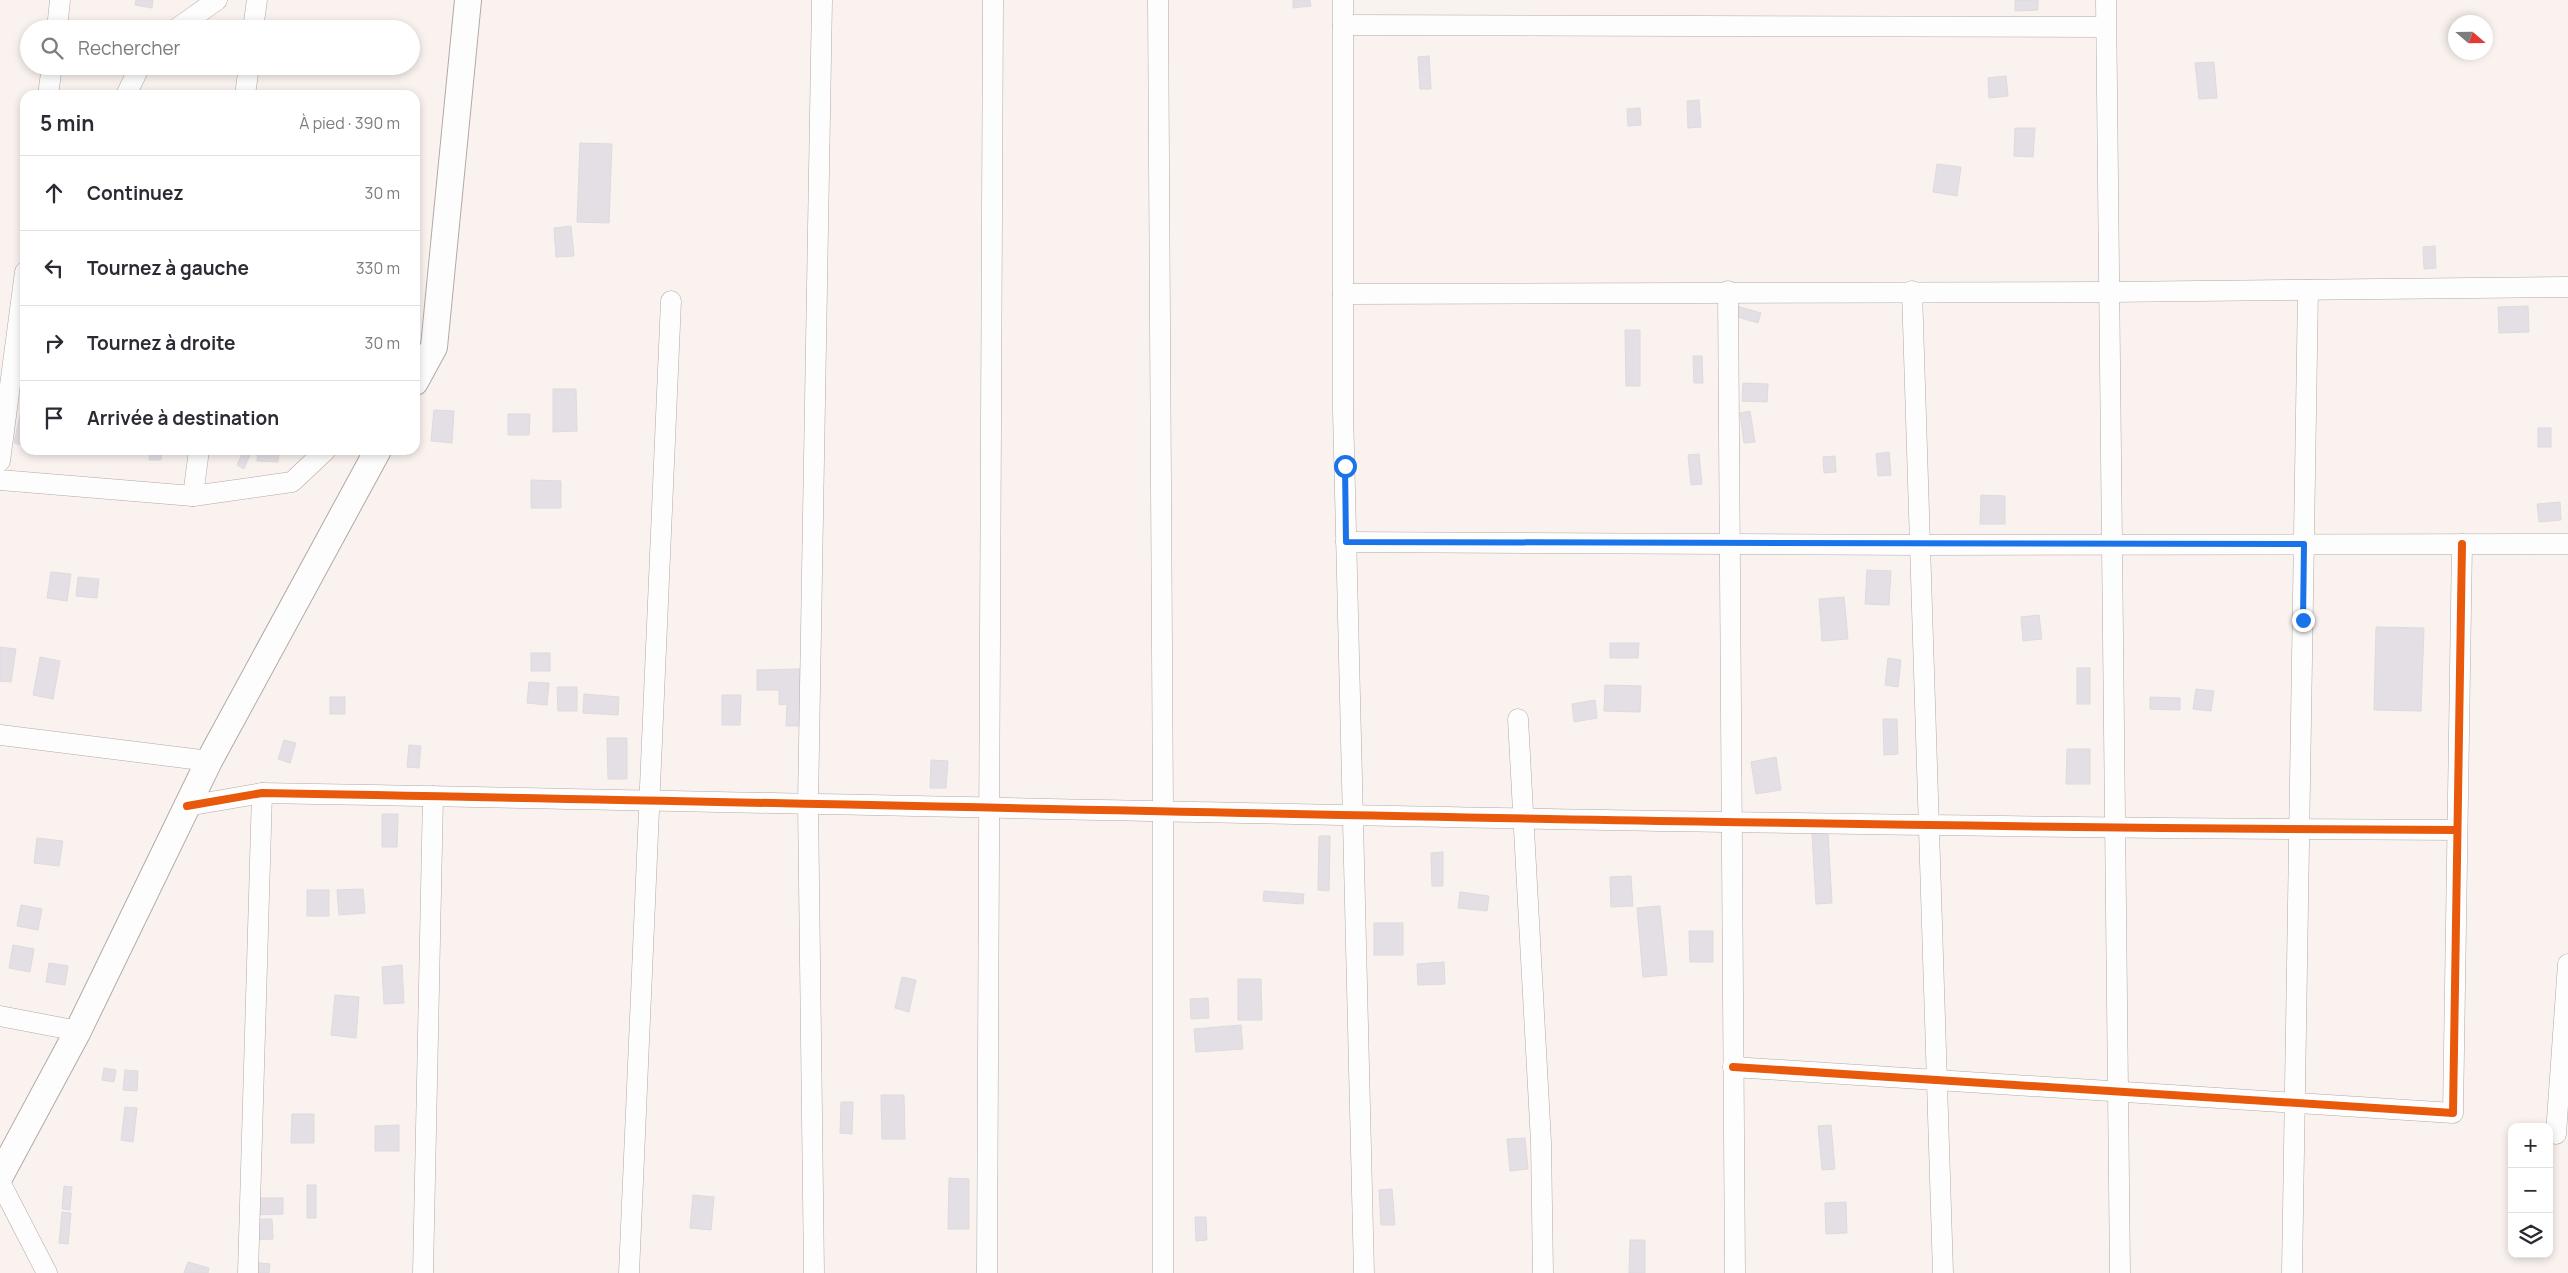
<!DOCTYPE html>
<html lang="fr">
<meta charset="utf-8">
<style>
body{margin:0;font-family:Manrope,sans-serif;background:#f7f7f7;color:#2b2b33}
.controls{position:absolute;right:15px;bottom:15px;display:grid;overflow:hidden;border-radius:10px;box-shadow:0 2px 8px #0003}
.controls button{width:45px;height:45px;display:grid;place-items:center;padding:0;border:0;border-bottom:1px solid #e1e1e2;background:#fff;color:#2b2b33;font:25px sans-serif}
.compass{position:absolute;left:2448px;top:15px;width:45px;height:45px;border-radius:50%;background:#fff;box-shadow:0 2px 8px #0003;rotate:110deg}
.stop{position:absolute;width:15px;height:15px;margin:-11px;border:4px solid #1a73e8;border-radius:50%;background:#fff}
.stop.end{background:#1a73e8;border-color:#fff;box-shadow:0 1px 5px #0008}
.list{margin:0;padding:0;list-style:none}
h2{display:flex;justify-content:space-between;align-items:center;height:65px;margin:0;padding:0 20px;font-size:21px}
h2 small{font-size:16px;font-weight:400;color:#7c7c81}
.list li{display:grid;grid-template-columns:32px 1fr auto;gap:15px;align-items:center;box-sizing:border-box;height:75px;padding:0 20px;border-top:1px solid #e1e1e2}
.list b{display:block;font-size:19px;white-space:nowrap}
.list em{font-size:16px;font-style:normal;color:#7c7c81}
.icon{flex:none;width:28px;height:28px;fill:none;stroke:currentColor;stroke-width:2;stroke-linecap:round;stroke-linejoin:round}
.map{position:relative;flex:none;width:2568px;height:1273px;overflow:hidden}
.search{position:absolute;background:#fff;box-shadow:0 2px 8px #0003;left:20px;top:20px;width:400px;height:55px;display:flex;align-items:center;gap:12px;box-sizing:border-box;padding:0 18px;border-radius:28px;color:#7c7c81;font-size:19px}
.panel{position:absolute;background:#fff;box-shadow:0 2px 8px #0003;left:20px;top:90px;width:400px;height:365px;border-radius:15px}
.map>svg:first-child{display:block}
.building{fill:#e4dfe5;stroke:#dedadd}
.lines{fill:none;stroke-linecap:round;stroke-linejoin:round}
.minor-casing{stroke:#b2a9a5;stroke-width:21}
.tertiary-casing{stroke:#b2a9a5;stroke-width:28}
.minor{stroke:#fefdfd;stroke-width:20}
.tertiary{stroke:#fefdfd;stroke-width:26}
.cycleway-casing{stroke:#fff;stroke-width:11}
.cycleway{stroke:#e8590c;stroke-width:8}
.route{stroke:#1a73e8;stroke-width:6}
</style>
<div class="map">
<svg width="2568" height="1273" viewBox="0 0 2568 1273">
<rect width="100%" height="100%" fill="#f9f2ef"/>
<g class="building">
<polygon points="136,0 153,0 152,8 135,5"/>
<polygon points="1293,0 1310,0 1311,6 1293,8"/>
<polygon points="2015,0 2038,0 2038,10 2015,11"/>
<polygon points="1429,56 1431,89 1420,89 1418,57"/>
<polygon points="2214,62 2217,98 2199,99 2195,63"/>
<polygon points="2006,76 2008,96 1989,98 1988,78"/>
<polygon points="1699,100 1701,127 1688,128 1687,101"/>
<polygon points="1640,108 1641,125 1628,126 1627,109"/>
<polygon points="2015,128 2035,128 2033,157 2014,156"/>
<polygon points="580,143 612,144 609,223 577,222"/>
<polygon points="1937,164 1961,167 1957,196 1933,192"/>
<polygon points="571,226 574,256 556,257 554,228"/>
<polygon points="2435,246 2436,268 2424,269 2423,247"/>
<polygon points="1737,306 1761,313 1758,323 1734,316"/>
<polygon points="2528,306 2529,332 2499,333 2498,307"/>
<polygon points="1625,330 1640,330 1640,386 1626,386"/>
<polygon points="1693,356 1702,356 1703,383 1694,383"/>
<polygon points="1743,383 1768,384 1767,402 1742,401"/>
<polygon points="553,389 576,389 577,431 553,432"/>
<polygon points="23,402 25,403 25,433 22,445 14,443"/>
<polygon points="434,410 454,411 452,443 431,441"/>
<polygon points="1750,411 1755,442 1744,443 1740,413"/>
<polygon points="508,414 530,414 529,435 508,435"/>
<rect x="2538" y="428" width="13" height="19"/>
<polygon points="91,450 114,450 114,453"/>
<polygon points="150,450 162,450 161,460 149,460"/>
<polygon points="244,450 252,450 244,469 237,465"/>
<polygon points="258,450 279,450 278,462 257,461"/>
<polygon points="1889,452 1891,475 1878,476 1876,454"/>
<polygon points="1699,454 1702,484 1691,485 1688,455"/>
<polygon points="1835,456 1836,472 1824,473 1823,457"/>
<polygon points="531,480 561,481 561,508 531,508"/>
<polygon points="1981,495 2005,496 2005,524 1980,524"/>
<polygon points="2560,502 2561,520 2539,522 2537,504"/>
<polygon points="1867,570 1891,571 1889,605 1865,604"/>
<polygon points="51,572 71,574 67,601 47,598"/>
<polygon points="78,577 99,579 97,598 76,596"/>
<polygon points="1844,597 1848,639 1822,641 1819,599"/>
<polygon points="2039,615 2042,639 2023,641 2021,617"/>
<polygon points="2376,627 2424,628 2421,711 2374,710"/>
<polygon points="1610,643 1639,643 1638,658 1610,658"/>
<polygon points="0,647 16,649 11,682 0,681"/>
<rect x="531" y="653" width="19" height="18"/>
<polygon points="40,657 60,661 53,699 33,695"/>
<polygon points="1888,658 1901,660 1898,687 1885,685"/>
<rect x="2077" y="668" width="13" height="36"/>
<polygon points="800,669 800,726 786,726 787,704 779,705 779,690 757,690 757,670"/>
<polygon points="529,682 549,683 547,705 527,703"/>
<polygon points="1605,685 1641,686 1640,712 1604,711"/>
<polygon points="557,687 577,687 577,711 558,711"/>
<polygon points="2196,689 2214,691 2211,711 2193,709"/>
<polygon points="584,694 619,697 618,715 583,713"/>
<polygon points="722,695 741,695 740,725 722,725"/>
<rect x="330" y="697" width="15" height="17"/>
<polygon points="2150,697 2180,698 2180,710 2150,709"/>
<polygon points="1595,700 1597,718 1574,722 1572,704"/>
<polygon points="1883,719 1897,719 1898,754 1884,755"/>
<polygon points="607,738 627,738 627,779 608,779"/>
<polygon points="284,740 296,743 290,763 278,759"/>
<polygon points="409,745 421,746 419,768 407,767"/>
<polygon points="2067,749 2090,749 2090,784 2066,784"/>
<polygon points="1776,757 1781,790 1756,794 1751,762"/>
<polygon points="931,760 948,761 946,788 930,788"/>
<polygon points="382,814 398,814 397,847 382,847"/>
<polygon points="1828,833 1832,903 1816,904 1812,834"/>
<polygon points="1319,836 1330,836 1329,891 1318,890"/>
<polygon points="37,838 63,841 59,866 34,863"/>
<polygon points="1443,852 1443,886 1432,886 1431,853"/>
<polygon points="1631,876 1633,906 1611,907 1610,877"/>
<polygon points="363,889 365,913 339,915 337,890"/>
<rect x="307" y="890" width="22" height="26"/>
<polygon points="1264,891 1304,894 1303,904 1263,901"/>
<polygon points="1460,892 1489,896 1487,911 1458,908"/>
<polygon points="21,905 42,909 38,930 17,926"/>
<polygon points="1660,906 1667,975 1643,977 1637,908"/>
<rect x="1374" y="923" width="29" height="32"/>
<polygon points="1689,931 1713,931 1713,962 1690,962"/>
<polygon points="13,945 34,949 30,972 9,968"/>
<polygon points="1444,962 1445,984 1418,985 1417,964"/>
<polygon points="49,963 68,966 65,985 46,982"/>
<polygon points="402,965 404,1003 384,1004 382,967"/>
<polygon points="902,977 916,980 909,1012 895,1008"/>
<polygon points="1238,979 1261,979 1262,1020 1238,1020"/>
<polygon points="335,995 359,997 356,1038 331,1035"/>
<polygon points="1208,998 1209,1018 1191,1019 1190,999"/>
<polygon points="1241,1025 1243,1049 1196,1052 1194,1029"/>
<polygon points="104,1068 116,1070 114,1082 102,1080"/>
<polygon points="125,1070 138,1071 137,1091 123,1090"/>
<polygon points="881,1095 904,1095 905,1139 882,1139"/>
<polygon points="841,1102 853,1102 852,1134 840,1133"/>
<polygon points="125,1107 137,1108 133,1142 121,1140"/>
<polygon points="292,1114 314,1114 314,1143 291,1143"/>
<polygon points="399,1125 399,1151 375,1151 375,1126"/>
<polygon points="1831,1125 1835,1169 1822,1170 1818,1126"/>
<polygon points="1525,1138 1528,1169 1510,1171 1507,1139"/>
<polygon points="949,1178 969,1179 969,1229 948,1229"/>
<rect x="307" y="1185" width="9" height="33"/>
<polygon points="64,1186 72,1187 70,1210 62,1209"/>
<polygon points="1392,1189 1395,1225 1381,1225 1379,1190"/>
<polygon points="693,1195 714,1197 711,1230 690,1228"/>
<polygon points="254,1198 283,1198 283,1214 254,1215"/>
<polygon points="1846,1202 1847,1233 1826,1234 1825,1203"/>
<polygon points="62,1212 71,1213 68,1244 59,1243"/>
<polygon points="1195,1217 1206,1217 1207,1240 1196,1241"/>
<polygon points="253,1219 272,1219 273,1239 253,1240"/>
<polygon points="1630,1240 1645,1240 1645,1273 1629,1273"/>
<polygon points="188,1262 209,1268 208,1273 184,1273"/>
<polygon points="251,1262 270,1264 269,1273 250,1273"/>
</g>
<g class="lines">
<defs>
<g id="minor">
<polyline points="1158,0 1163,810 1163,1273"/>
<polyline points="1343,0 1343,410 1364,1273"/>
<polyline points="2106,0 2120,1273"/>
<polyline points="1343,25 2106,27"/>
<polyline points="57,29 60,0"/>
<polyline points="176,29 217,0"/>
<polyline points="253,29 257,0"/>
<polyline points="48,95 52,66"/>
<polyline points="126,95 140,66"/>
<polyline points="245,95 249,66"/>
<polyline points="1728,291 1735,1273"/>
<polyline points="1912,291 1943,1273"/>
<polyline points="1343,294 2109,292 2568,287"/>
<polyline points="0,461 25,272"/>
<polyline points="0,480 193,496 292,482 326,450"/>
<polyline points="193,496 199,450"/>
<polyline points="1346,542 1920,545 2568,544"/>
<polyline points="1518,719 1541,1142 1543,1273"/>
<polyline points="0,735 209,761"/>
<path d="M 187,806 L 262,793 C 994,806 1725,827 2457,830"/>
<polyline points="0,1016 78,1031"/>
<polyline points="1733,1067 2453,1113 2462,544"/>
<polyline points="2556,1134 2568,964"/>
<polyline points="0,1182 47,1273"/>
<polyline points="248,1273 262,793"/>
<polyline points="423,1273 433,796"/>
<polyline points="629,1273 671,301"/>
<polyline points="814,1273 808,803 822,0"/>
<polyline points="987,1273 993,0"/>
<polyline points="2292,1273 2308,290"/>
</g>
<g id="tertiary">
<polyline points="415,382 434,347 468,0"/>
<polyline points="0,1176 78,1031 209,761 378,450"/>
</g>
</defs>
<use href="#minor" class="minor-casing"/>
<use href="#tertiary" class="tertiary-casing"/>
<use href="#minor" class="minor"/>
<use href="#tertiary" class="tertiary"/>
<defs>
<g id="cycleway">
<path d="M 187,806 L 262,793 C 994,806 1725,827 2457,830"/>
<polyline points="1733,1067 2453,1113 2462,544"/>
</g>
</defs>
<use href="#cycleway" class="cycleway-casing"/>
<use href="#cycleway" class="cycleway"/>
</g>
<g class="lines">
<polyline class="route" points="1345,466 1346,542 2304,544 2303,620"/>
</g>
</svg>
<div class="controls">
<button>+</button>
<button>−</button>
<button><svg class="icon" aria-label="layers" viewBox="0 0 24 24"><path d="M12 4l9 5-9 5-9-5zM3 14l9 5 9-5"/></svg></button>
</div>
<svg class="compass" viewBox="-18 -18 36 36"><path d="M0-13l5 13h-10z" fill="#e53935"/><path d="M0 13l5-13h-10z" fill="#7c7c81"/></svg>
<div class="stop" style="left:1345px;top:466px"></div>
<div class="stop end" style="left:2303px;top:620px"></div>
<div class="search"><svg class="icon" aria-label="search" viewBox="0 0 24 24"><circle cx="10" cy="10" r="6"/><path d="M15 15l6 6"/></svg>Rechercher</div>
<section class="panel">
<h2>5 min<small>À pied · 390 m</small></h2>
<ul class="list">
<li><svg class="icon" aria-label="ahead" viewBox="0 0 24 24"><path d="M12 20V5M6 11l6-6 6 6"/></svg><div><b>Continuez</b></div><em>30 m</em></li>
<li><svg class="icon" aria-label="left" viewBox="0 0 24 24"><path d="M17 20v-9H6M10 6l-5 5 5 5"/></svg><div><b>Tournez à gauche</b></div><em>330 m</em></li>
<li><svg class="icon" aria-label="right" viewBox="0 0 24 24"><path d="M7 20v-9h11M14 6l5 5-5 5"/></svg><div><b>Tournez à droite</b></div><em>30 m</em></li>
<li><svg class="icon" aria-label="arrive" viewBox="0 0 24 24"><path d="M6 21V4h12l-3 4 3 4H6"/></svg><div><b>Arrivée à destination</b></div></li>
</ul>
</section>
</div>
